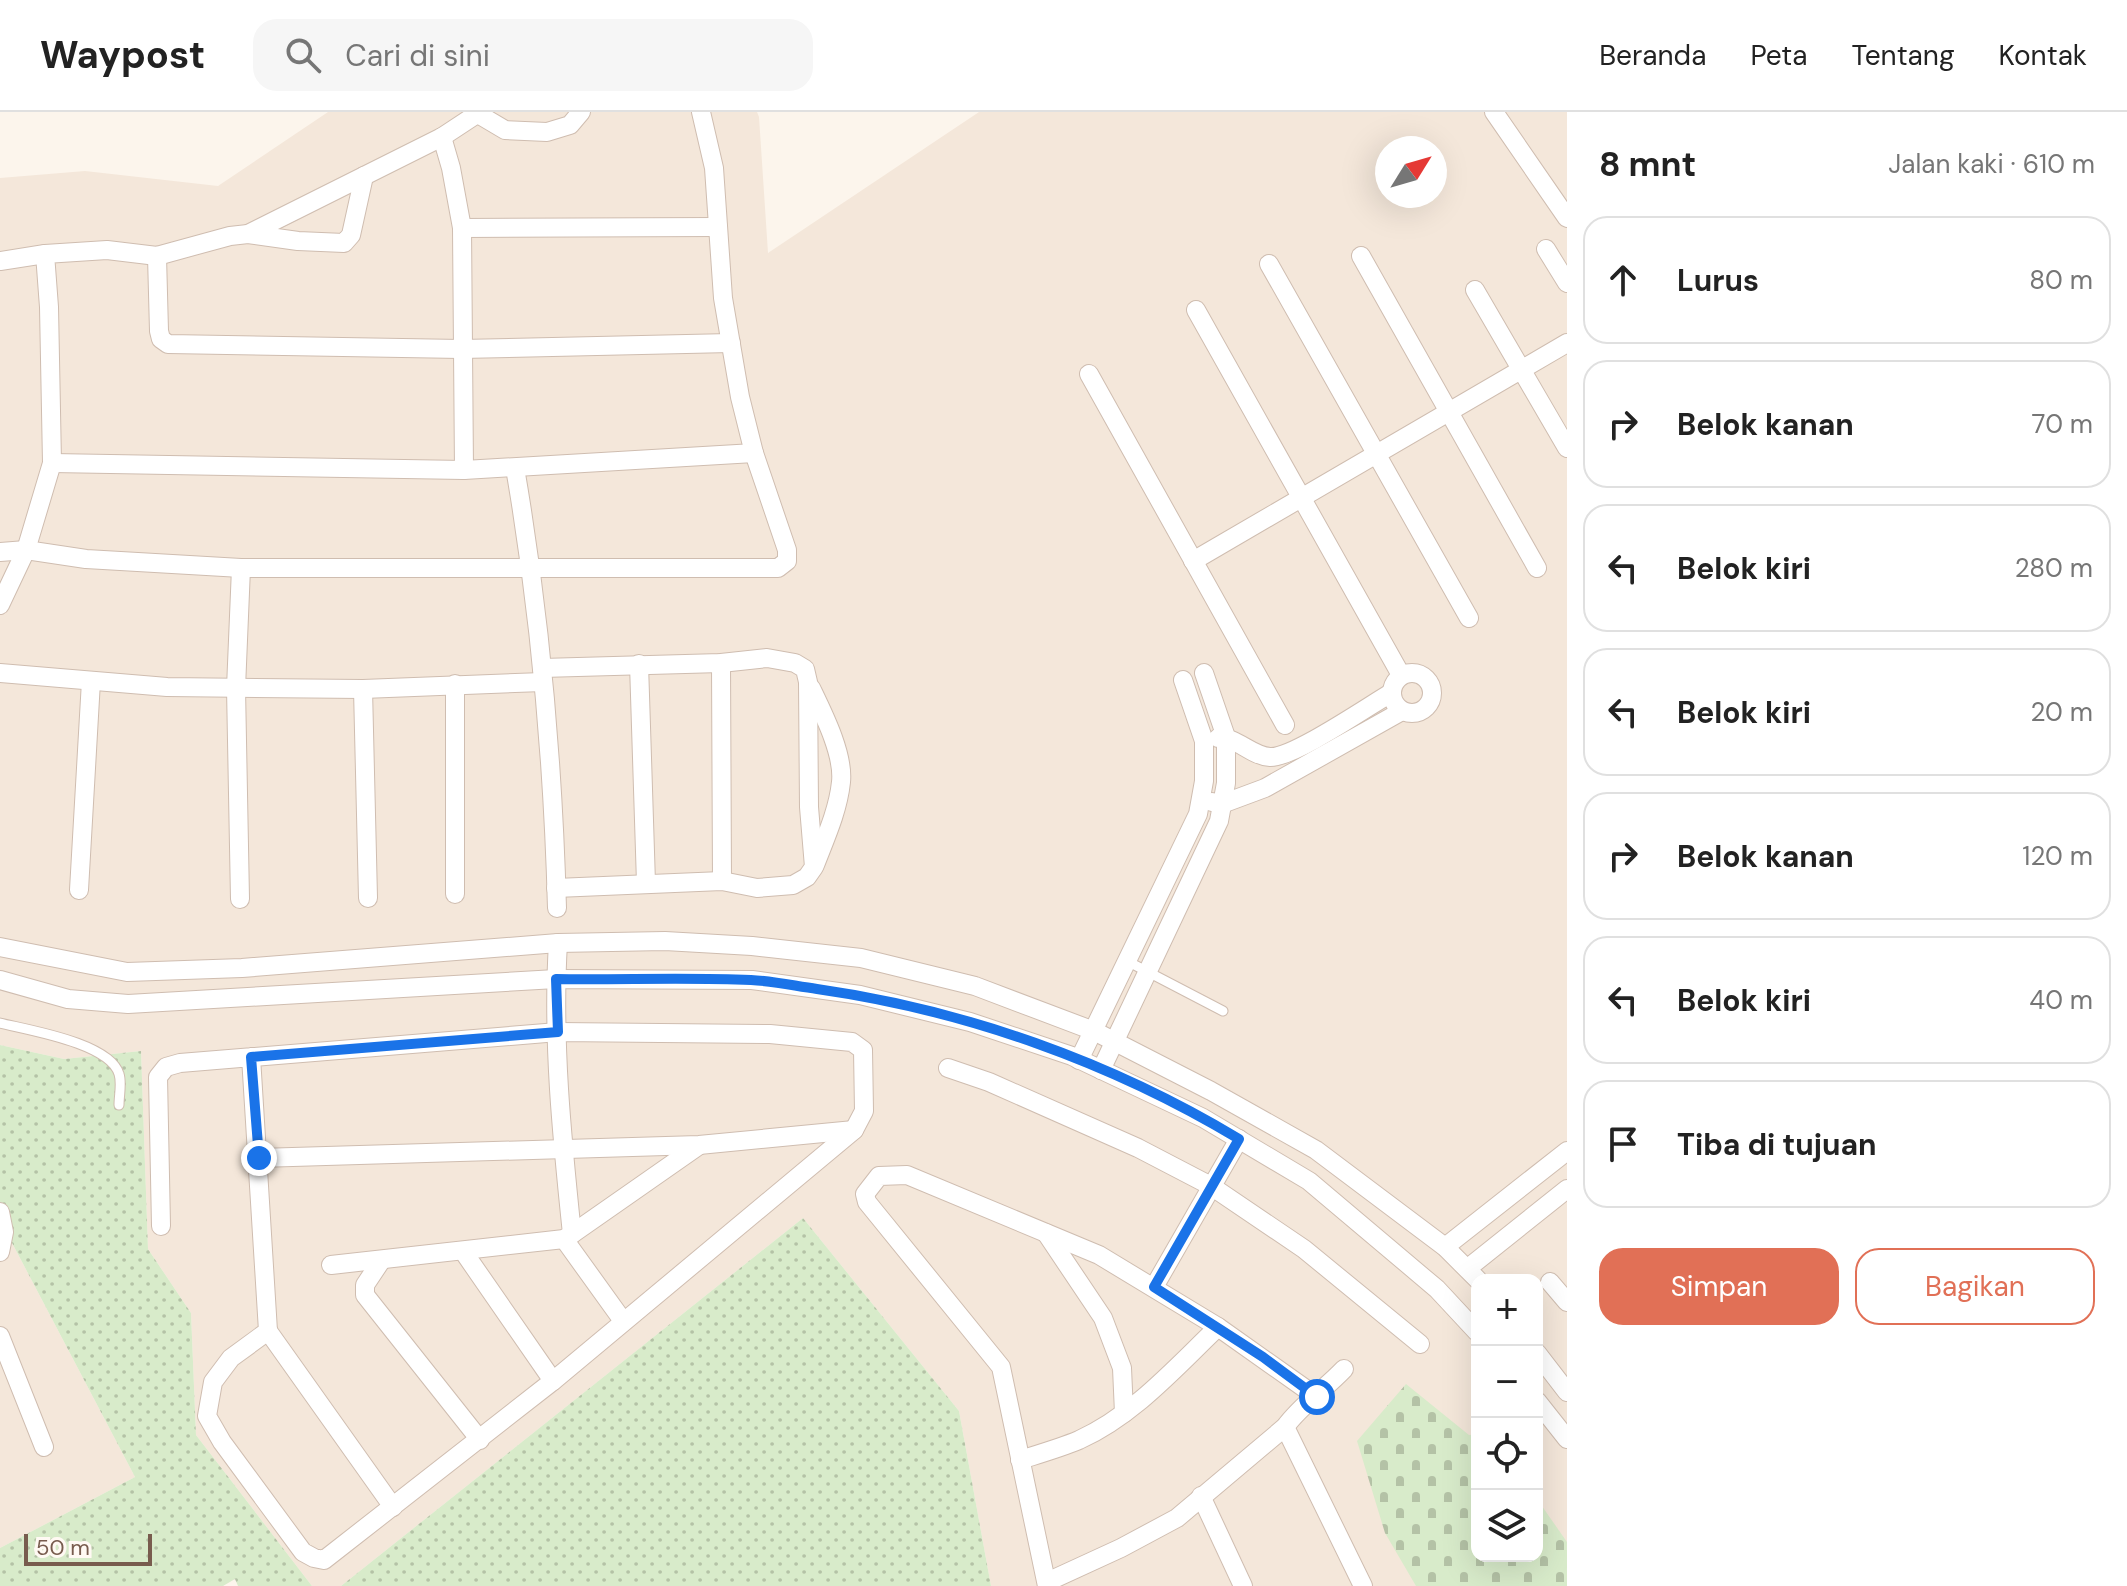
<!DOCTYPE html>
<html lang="id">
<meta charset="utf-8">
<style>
body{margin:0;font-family:"DM Sans",sans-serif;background:#f6f6f6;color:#222}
.controls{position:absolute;right:24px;bottom:24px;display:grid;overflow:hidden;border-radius:16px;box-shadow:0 8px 32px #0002}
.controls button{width:72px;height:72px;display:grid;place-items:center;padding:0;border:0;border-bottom:2px solid #e0e0e0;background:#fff;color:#222;font:40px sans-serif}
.compass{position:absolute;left:1375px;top:24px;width:72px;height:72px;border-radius:50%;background:#fff;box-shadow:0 8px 32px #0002;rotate:53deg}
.scale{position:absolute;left:24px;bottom:20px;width:128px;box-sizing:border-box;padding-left:8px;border:4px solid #785c4e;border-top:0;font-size:22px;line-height:28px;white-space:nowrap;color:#785c4e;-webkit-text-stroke:6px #fff9f3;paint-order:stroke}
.stop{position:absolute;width:24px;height:24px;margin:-18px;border:6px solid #1a73e8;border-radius:50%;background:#fff}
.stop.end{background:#1a73e8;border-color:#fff;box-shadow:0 2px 8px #0008}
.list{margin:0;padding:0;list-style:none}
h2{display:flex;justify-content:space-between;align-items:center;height:104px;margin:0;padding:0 32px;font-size:34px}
h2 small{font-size:26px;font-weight:400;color:#767676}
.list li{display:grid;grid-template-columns:52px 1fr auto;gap:24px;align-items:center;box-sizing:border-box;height:128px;margin:0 16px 16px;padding:0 16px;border:2px solid #e0e0e0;border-radius:24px}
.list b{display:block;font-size:30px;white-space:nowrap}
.list em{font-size:26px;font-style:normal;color:#767676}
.actions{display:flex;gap:16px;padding:24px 32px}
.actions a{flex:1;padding:18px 0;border:2px solid #e17056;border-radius:24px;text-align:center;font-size:28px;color:#e17056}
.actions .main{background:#e17056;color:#fff}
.icon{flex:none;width:44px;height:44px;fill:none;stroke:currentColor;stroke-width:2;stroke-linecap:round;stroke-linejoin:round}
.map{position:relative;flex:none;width:1567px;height:1474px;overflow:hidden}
header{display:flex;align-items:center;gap:48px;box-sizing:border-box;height:112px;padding:0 40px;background:#fff;border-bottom:2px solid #e0e0e0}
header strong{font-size:38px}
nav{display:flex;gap:44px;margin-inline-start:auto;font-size:28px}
.search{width:560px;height:72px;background:#f6f6f6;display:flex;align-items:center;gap:20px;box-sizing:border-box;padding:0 28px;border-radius:24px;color:#767676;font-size:30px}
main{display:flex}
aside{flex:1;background:#fff}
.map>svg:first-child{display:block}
.residential{fill:#f4e7da;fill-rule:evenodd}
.grass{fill:url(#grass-dots)}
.cemetery{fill:url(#cemetery-stones)}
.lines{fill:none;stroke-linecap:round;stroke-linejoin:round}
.lane-casing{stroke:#cfbdb0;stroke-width:11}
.street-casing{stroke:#cfbdb0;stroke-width:20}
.lane{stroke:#fff;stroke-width:9}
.street{stroke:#fff;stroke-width:18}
.route{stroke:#1a73e8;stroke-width:10}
</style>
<header>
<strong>Waypost</strong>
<div class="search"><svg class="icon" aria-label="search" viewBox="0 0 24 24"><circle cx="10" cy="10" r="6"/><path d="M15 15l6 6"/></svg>Cari di sini</div>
<nav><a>Beranda</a><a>Peta</a><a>Tentang</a><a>Kontak</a></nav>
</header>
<main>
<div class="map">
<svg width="1567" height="1474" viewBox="0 0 1567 1474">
<defs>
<pattern id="grass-dots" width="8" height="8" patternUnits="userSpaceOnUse" patternTransform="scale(2)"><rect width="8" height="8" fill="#d8ebca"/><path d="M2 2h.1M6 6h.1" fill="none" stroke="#b4c2a6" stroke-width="1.8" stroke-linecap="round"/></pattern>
<pattern id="cemetery-stones" width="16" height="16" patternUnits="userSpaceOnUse" patternTransform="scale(2)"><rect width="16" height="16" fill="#d8ebca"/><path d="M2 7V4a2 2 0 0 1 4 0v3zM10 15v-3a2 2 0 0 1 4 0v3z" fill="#b4c2a6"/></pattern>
</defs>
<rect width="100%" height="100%" fill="#fcf5ec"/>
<g class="residential">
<path d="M 328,0 L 757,0 L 759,5 L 768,141 L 979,0 L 1567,0 L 1567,1474 L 991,1474 L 959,1299 L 803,1106 L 341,1474 L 312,1474 L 196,1323 L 191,1201 L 148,1137 L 141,939 L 64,947 L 0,933 L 0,66 L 85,59 L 218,74 ZM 1387,36 L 1435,36 L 1435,84 L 1387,84 ZM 1477,1168 L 1537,1168 L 1537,1444 L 1477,1444 Z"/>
<polygon points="0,1108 135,1365 0,1436"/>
</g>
<g class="grass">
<polygon points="0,933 64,947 141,939 148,1137 191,1201 196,1323 312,1474 238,1474 235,1467 223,1474 0,1474 0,1436 135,1365 0,1108"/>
<polygon points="803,1106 959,1299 991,1474 341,1474"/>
</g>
<polygon class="cemetery" points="1406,1272 1469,1323 1477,1322 1477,1444 1537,1444 1537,1387 1567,1430 1567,1474 1416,1474 1385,1421 1357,1329"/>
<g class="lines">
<defs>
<g id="lane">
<polyline points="1127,849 1223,899"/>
<path d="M 0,911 C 28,918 110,931 119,962 C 122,971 119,983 119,993"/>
</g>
<g id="street">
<polyline points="1494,0 1567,106"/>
<polyline points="478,2 505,18 547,20 570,13 581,0"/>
<polyline points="442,25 451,56 462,116 464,358"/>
<polyline points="462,116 718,115"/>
<polyline points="248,122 298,129 344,131 351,123 364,64"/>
<polyline points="1546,137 1567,171"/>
<polyline points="157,144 159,219 161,227 168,232 461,237 731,231"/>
<polyline points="1361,144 1537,456"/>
<polyline points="0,149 45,142"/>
<polyline points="1269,152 1469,506"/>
<polyline points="1475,178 1567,336"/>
<polyline points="1196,198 1401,563"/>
<polyline points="1089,262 1285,613"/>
<polyline points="52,351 464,358 754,341 740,285 723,186 714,56 701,0"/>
<path d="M 515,356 C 540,501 553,649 557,796"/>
<polyline points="0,440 26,438 86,447 241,456 778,456 787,449 787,438 754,341"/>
<polyline points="1193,449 1567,231"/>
<polyline points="0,493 26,438 52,351 49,195 45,142 107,138 157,144 230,124 248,122 442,25 480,0"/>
<polyline points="721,551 722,769"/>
<polyline points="639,552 646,771"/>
<polyline points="542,556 721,551 767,546 795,551 805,557 808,570 809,695 814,755 807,765 793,773 757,776 722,769 556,776"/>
<circle cx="1412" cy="581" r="20"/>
<polyline points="0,561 167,575 363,577 543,570"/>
<polyline points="455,572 455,782"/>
<path d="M 811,576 C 823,601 844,642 841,670 C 838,699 825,727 815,753"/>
<polyline points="363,577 368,786"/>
<path d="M 1218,626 C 1236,624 1251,644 1270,645 C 1293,646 1367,595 1391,581"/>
<polyline points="1212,690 1222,692 1265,676 1402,599"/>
<polyline points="79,778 91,569"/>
<polyline points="240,787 236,576 241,456"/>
<polyline points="0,835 127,860 242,856 558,831 665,829 752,834 861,846 975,874 1094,919 1211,979 1316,1038 1445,1135 1478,1168"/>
<polyline points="0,868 68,887 128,892 556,867 752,868 860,883 970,910 1072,944 1203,1006 1309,1069 1437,1177 1477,1220"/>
<polyline points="1079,948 1198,702 1204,669 1204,629 1183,568"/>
<polyline points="948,956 989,970 1138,1036 1211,1074 1304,1137 1420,1232"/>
<polyline points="1101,958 1219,709 1226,671 1226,625 1204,561"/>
<polyline points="259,1046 699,1033 854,1018"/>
<polyline points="0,1100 4,1120 0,1140"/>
<polyline points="161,1114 158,965 166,955 180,951 558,920 770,922 852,930 863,938 864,999 854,1018 553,1269 324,1448 314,1446 303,1440 222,1330 207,1304 213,1270 231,1246 268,1219 251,945"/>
<polyline points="1046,1121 1103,1206 1122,1256 1124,1301"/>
<polyline points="572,1122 698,1034"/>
<polyline points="564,1127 623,1209"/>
<polyline points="1445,1135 1567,1039"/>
<polyline points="463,1139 553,1269"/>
<polyline points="381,1149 365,1173 365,1183 480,1328"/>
<path d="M 331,1153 L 564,1127 L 572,1122 C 562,1026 552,928 558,831"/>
<polyline points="1468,1156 1567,1077"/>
<polyline points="1550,1170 1567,1190"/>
<polyline points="1154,1175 1239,1027"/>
<polyline points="268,1219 393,1395"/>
<polyline points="0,1224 44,1335"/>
<polyline points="1537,1241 1567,1280"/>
<polyline points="1537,1289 1567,1327"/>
<polyline points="1285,1315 1363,1474"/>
<path d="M 1020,1348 C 1039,1342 1060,1336 1079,1328 C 1134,1303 1175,1256 1218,1215"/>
<polyline points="1201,1384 1243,1474"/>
<path d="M 1047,1470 L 1121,1436 L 1177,1406 L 1285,1315 C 1301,1293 1325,1277 1344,1257"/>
<polyline points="1047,1474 1001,1255 867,1090 865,1082 879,1064 907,1063 1099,1143 1218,1215 1317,1285"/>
</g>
</defs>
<use href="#lane" class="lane-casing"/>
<use href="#street" class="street-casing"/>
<use href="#lane" class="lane"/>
<use href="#street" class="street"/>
</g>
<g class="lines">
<path class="route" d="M 259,1046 L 251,945 L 558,920 L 556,867 C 621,868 686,865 751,868 C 773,869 795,874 817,877 C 965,898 1111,950 1239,1027 L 1154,1175 L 1263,1245 L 1317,1285"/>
</g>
</svg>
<div class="controls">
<button>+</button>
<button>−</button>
<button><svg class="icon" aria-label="locate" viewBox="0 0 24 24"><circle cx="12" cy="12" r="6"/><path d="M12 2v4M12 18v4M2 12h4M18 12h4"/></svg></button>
<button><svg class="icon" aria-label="layers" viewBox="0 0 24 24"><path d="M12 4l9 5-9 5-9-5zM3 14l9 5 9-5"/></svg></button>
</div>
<svg class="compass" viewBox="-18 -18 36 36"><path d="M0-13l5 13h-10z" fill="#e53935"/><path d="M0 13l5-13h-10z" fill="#767676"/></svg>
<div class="scale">50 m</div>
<div class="stop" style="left:1317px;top:1285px"></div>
<div class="stop end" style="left:259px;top:1046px"></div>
</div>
<aside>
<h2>8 mnt<small>Jalan kaki · 610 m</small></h2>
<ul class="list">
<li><svg class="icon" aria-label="ahead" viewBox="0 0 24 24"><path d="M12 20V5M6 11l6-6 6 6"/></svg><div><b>Lurus</b></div><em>80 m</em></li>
<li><svg class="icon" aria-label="right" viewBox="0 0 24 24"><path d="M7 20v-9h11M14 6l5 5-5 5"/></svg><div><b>Belok kanan</b></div><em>70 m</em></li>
<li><svg class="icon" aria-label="left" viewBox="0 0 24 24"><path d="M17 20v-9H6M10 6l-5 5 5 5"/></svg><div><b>Belok kiri</b></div><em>280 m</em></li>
<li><svg class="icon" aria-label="left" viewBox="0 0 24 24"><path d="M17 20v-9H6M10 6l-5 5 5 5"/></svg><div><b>Belok kiri</b></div><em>20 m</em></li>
<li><svg class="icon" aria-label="right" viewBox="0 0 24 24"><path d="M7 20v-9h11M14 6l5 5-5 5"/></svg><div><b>Belok kanan</b></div><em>120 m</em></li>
<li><svg class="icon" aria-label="left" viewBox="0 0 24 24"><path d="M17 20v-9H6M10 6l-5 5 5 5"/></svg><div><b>Belok kiri</b></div><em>40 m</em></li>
<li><svg class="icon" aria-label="arrive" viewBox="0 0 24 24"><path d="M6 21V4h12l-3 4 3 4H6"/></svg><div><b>Tiba di tujuan</b></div></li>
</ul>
<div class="actions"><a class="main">Simpan</a><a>Bagikan</a></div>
</aside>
</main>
